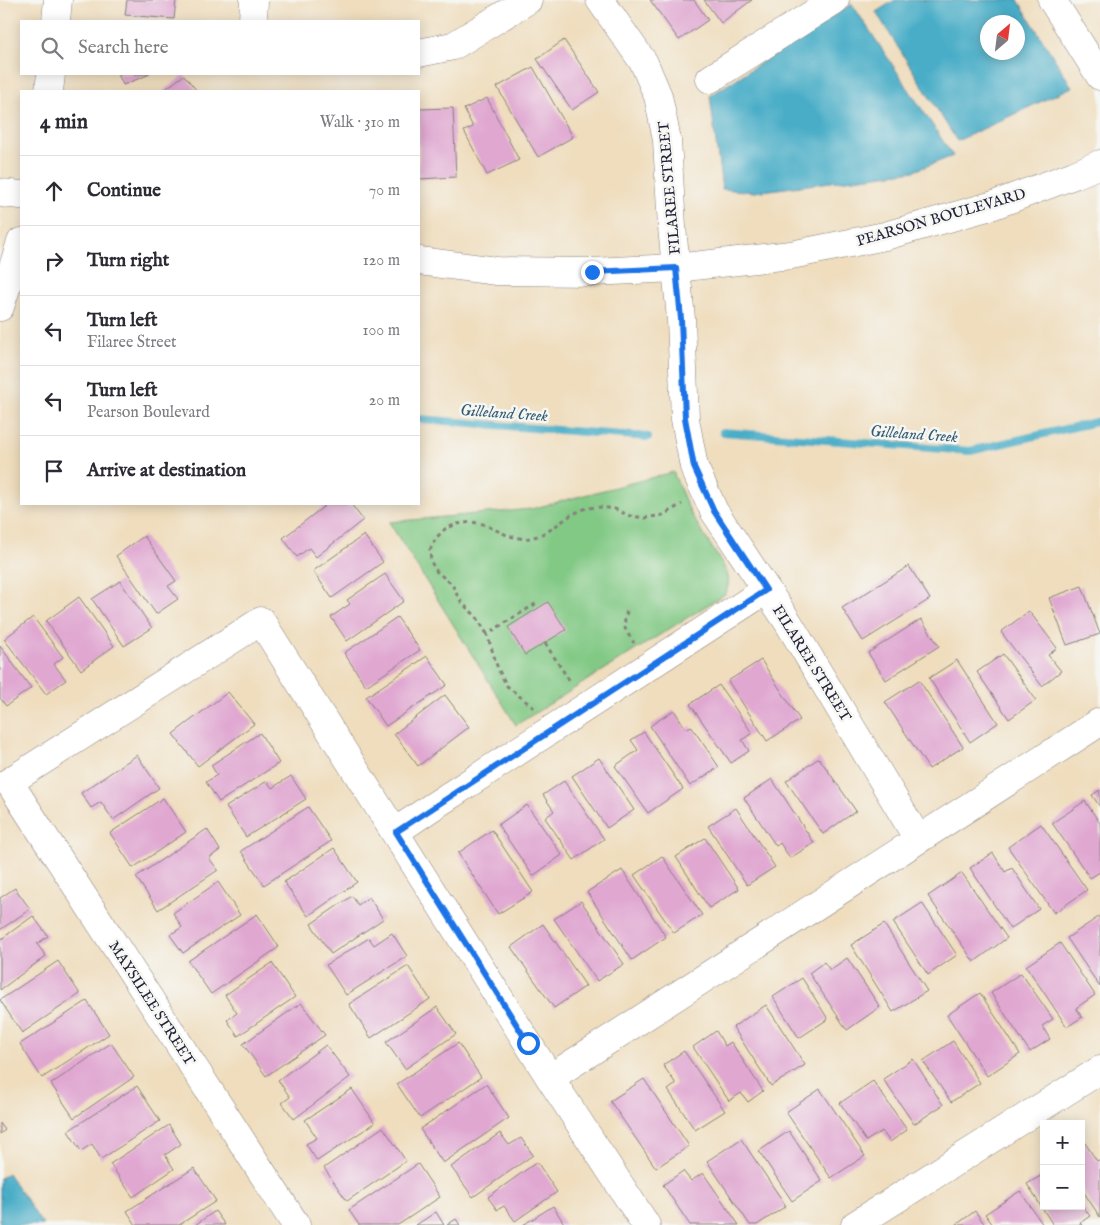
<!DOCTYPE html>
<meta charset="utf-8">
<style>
body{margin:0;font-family:"IM FELL English",serif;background:#f7f7f7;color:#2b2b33}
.controls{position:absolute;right:15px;bottom:15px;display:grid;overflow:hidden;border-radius:0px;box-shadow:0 2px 12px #0003}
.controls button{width:45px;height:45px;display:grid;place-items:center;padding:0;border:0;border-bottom:1px solid #e1e1e2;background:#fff;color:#2b2b33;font:25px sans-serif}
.compass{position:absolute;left:980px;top:15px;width:45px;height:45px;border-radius:50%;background:#fff;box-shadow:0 2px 12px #0003;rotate:28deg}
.stop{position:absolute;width:15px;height:15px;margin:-11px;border:4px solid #1a73e8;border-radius:50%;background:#fff}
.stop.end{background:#1a73e8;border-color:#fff;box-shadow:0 1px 5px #0008}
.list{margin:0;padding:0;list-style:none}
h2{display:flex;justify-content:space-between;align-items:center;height:65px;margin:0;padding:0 20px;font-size:21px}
h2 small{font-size:16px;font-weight:400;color:#7c7c81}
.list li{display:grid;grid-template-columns:32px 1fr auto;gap:15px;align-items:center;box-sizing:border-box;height:70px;padding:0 20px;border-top:1px solid #e1e1e2}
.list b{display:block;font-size:19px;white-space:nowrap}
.list p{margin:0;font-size:16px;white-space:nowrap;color:#7c7c81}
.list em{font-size:16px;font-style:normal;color:#7c7c81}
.icon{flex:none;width:28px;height:28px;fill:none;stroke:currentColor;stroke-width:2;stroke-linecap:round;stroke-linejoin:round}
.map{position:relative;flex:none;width:1100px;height:1225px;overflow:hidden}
.search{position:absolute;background:#fff;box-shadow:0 2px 12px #0003;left:20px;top:20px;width:400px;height:55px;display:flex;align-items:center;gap:12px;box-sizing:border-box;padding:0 18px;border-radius:0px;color:#7c7c81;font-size:19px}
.panel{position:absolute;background:#fff;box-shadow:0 2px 12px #0003;left:20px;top:90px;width:400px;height:415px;border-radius:0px}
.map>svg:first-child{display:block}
.green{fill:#82c985;stroke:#527660}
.water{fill:#48adc7;stroke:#356881;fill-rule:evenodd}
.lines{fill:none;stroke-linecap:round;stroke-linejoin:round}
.stream{stroke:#48adc7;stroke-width:8}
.building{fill:#e0a7d1}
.minor-casing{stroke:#88807c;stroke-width:29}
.path{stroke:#88807c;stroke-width:3;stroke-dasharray:4 4;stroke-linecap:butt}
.minor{stroke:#fff;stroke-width:28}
.route{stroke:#1a73e8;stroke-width:6}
.labels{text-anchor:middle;stroke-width:5;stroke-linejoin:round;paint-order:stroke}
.street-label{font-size:15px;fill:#22223b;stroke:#f6f6f2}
.water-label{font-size:16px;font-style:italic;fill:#315a73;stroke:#f6f6f2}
</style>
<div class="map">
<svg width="1100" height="1225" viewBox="0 0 1100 1225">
<rect width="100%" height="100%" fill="#f6f6f2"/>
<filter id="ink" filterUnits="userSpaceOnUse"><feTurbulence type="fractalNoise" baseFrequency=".02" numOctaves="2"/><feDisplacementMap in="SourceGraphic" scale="10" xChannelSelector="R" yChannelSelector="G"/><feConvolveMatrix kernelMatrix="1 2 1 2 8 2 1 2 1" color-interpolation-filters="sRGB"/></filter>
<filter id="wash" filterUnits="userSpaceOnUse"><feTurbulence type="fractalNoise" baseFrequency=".0096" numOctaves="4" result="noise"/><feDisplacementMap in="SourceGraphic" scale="20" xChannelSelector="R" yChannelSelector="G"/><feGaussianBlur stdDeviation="1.12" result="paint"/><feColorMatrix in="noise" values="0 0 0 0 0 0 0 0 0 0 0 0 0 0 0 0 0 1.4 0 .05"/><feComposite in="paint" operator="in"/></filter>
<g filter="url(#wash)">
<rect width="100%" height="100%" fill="#efddbd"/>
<path class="green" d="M 673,472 L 691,514 L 726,570 C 730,580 729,585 725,594 L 516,725 L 389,522 L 531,509 Z"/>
<g class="water">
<path d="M 895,0 L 1018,0 L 1072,87 L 957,141 L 876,12 ZM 988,22 L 1018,22 L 1018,52 L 988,52 Z"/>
<polygon points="852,4 953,156 914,171 755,192 722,189 710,96"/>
<polygon points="8,1173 43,1225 0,1225 0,1178"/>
</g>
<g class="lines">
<g class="stream">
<polyline points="419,419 648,437"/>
<polyline points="723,432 970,451 1100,421"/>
</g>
</g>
<g id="blocks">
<g class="building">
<polygon points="127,0 176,0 174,19 125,15"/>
<polygon points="650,0 694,0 708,20 679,40"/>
<polygon points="704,0 752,0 721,23"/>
<polygon points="564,40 599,92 572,110 537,59"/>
<polygon points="533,67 573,137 538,157 497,87"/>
<polygon points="118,74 150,74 123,85"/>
<polygon points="184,75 197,91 163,91"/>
<polygon points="487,98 519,160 487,175 464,131 473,127 464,109"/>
<polygon points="453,108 456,177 419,179 419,109"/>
<polygon points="327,504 351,504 363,520 316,557 309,548 297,557 283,538"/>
<polygon points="364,535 383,562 332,598 313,571"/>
<polygon points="144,536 176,581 168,586 178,599 156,614 116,556"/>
<polygon points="909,566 930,599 863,641 842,608"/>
<polygon points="385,574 404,601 347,641 331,617 350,604 347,600"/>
<polygon points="120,581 152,628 124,646 92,599"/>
<polygon points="1082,586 1100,634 1067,645 1049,598"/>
<polygon points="79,597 114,646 81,670 46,621"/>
<polygon points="548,602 566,630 525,655 508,627"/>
<polygon points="1029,611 1057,648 1048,655 1061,671 1042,686 1001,632"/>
<polygon points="33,617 63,657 54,664 66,680 46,694 4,639"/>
<polygon points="397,617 420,650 366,686 344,653"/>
<polygon points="921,619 939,646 886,680 868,653"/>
<polygon points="0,646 31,688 6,706 0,698"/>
<polygon points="1003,654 1036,700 1009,719 977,672"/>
<polygon points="427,656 447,685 386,726 366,697"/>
<polygon points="761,660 800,720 767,741 728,681"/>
<polygon points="957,660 998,723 970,742 929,678"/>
<polygon points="919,680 963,747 929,769 885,702"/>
<polygon points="719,685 752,733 742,740 749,751 731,763 690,704"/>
<polygon points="228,692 254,724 198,766 173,734"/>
<polygon points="445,695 469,727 418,766 394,734"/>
<polygon points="674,710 686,729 691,726 719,767 690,786 650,726"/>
<polygon points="644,732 683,789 648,813 615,766 638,750 631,740"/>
<polygon points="260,733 279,763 219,802 206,782 217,775 211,765"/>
<polygon points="137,755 159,788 113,820 101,802 91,808 81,793"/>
<polygon points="599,758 634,810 607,828 572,776"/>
<polygon points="819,758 856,811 823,834 786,781"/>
<polygon points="291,776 306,799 246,837 226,807 267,781 272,788"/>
<polygon points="772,779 814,843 790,858 780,843 776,846 744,798"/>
<polygon points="564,781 604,839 574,860 545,818 554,811 543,795"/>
<polygon points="1100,790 1100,807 1092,795"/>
<polygon points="163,798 186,832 133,868 110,833"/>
<polygon points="1085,801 1100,823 1100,872 1090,878 1052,823"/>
<polygon points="527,805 562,855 533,876 498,825"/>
<polygon points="308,807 331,841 264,885 241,851"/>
<polygon points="736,808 775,867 747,885 708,826"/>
<polygon points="1041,824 1087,890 1054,913 1008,847"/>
<polygon points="207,829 220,850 209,858 218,870 158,910 136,877"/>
<polygon points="492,830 533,892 498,914 458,853"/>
<polygon points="705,838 739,889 709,908 676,857"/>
<polygon points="334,848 357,882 308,916 284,882"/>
<polygon points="993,853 1005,872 1012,868 1039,909 1010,929 970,868"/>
<polygon points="662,856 702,915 674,933 634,875"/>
<polygon points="622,870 666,937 632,960 587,892"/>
<polygon points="962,873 1007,938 974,962 928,896"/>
<polygon points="218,882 240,915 183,953 170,935 182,927 173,913"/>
<polygon points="15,888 30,909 0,930 0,898"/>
<polygon points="352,896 358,905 369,897 383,919 331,954 311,924"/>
<polygon points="581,901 624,964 597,981 554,919"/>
<polygon points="922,903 957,955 928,975 893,922"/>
<polygon points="257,914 279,947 211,994 188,961"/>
<polygon points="33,916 48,936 37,944 46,956 0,990 0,940"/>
<polygon points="1100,916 1100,987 1067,938"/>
<polygon points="543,924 586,986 554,1008 511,947"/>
<polygon points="884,924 927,991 893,1012 851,945"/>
<polygon points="392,933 407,956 346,995 326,965 369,938 374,945"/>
<polygon points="1060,943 1095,995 1076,1008 1082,1017 1067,1027 1026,966"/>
<polygon points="847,958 880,1007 847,1030 809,973 824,962 830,970"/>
<polygon points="58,961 80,994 22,1033 0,1000"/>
<polygon points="272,963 295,997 238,1036 227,1020 237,1013 225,995"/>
<polygon points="408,966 430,999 371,1038 349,1004"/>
<polygon points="1021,973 1053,1019 1042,1026 1050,1039 1030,1052 991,993"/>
<polygon points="802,978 828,1019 799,1038 773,997"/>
<polygon points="980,993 1020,1054 987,1076 947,1015"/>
<polygon points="87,1001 109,1034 42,1078 20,1044"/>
<polygon points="301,1003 325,1035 266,1076 243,1044"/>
<polygon points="766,1005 805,1065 771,1086 733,1027"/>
<polygon points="437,1007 456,1034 405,1069 386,1042"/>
<polygon points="716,1031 725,1046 731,1042 763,1091 748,1102 741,1093 729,1101 693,1047"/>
<polygon points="953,1041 980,1083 951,1102 923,1061"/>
<polygon points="111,1043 134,1077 74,1118 51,1084"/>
<polygon points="458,1043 481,1077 420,1118 397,1084"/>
<polygon points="326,1045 350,1077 294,1119 282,1103 290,1097 278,1080"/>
<polygon points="684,1051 725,1111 695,1130 668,1090 676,1084 663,1065"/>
<polygon points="913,1059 943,1105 914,1124 883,1079"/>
<polygon points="644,1079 689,1146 656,1168 610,1101"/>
<polygon points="873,1081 907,1130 890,1142 882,1131 866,1141 840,1103"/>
<polygon points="486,1084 509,1118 443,1163 420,1129"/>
<polygon points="137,1086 160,1121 101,1159 92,1144 81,1151 68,1131"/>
<polygon points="352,1089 375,1123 317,1161 306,1144 317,1138 305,1120"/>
<polygon points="820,1089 865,1156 831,1178 786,1112"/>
<polygon points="0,1123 5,1130 0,1134"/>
<polygon points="169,1125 181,1144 165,1155 174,1169 133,1197 110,1164"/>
<polygon points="383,1127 406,1161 347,1201 324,1168"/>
<polygon points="789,1131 822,1181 792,1201 759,1151"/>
<polygon points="500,1133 509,1145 521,1138 533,1155 473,1197 451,1167"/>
<polygon points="741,1139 786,1206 757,1225 750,1225 707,1161"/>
<polygon points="1085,1143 1097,1161 1100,1159 1100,1217 1081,1188 1081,1145"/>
<polygon points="537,1162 557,1192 515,1221 504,1206 497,1210 488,1197"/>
<polygon points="418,1164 440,1197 398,1225 359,1225 349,1210"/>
<polygon points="194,1168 216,1201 179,1225 136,1225 127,1211"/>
<polygon points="683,1171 691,1181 703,1173 739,1225 690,1225 663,1185"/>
<polygon points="1044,1174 1044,1206 1081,1206 1081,1204 1090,1216 1080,1223 1082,1225 1053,1225 1027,1184"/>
<polygon points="1020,1191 1043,1225 993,1225 985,1214"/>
<polygon points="553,1206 565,1225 523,1225"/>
<polygon points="215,1211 225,1225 195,1225"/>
<polygon points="975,1211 985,1225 956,1225"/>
<polygon points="436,1212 444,1225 416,1225"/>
<polygon points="456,1219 460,1225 447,1225"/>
</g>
</g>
</g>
<g filter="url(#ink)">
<use href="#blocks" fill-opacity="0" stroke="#88807c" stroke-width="1"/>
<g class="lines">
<defs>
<g id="minor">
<polyline points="600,0 644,63 658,96 667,140 672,227 681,319 685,419 694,467 714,511 788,622 918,839"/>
<polyline points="1052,0 1100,76"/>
<polyline points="56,21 58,0"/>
<polyline points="253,21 254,0"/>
<polyline points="419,53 453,46 528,0"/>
<polyline points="710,79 835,0"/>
<polyline points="49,91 51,74"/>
<polyline points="0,193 21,195"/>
<polyline points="419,261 497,271 592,272 676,268 791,255 885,236 994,205 1074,175 1100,164"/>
<polyline points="0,307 21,242"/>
<polyline points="395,832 429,809 766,590"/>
<polyline points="550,1078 1100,722"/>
<polyline points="296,1225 9,782 261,621 550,1078 646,1225"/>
<polyline points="855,1225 1100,1070"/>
</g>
</defs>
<use href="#minor" class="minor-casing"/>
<g class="path">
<path d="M 627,611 C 622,628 625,629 634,643"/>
<polyline points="487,634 476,616 466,607 459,599 452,584 437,572 431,562 430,550 436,538 445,529 457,524 472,522 483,524 509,536 525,539 538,536 550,530 571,515 586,508 600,507 615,509 630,516 645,518 663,515 682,504"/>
<polyline points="545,643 571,683"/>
<polyline points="534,708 507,686 498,669 487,634 537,603"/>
</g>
<use href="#minor" class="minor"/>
</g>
</g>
<g class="lines" filter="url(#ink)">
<polyline class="route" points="528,1043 396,832 766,590 714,511 694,467 685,418 681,319 676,268 592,272"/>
</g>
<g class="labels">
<g class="street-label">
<text transform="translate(669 188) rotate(-95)" y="5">FILAREE STREET</text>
<text transform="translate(941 217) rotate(-16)" y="5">PEARSON BOULEVARD</text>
<text transform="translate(812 663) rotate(58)" y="5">FILAREE STREET</text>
<text transform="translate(152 1003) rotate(57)" y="5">MAYSILEE STREET</text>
</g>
<g class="water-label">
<text transform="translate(504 412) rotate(4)" y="6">Gilleland Creek</text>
<text transform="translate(914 433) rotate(4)" y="6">Gilleland Creek</text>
</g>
</g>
</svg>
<div class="controls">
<button>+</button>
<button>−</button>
</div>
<svg class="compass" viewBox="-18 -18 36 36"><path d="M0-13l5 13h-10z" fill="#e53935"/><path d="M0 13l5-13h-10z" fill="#7c7c81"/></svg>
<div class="stop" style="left:528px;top:1043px"></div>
<div class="stop end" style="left:592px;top:272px"></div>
<div class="search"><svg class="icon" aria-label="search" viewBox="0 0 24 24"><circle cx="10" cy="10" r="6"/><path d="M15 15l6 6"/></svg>Search here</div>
<section class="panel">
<h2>4 min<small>Walk · 310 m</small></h2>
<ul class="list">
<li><svg class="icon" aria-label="ahead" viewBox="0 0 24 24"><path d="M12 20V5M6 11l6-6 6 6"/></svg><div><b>Continue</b></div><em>70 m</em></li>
<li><svg class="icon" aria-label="right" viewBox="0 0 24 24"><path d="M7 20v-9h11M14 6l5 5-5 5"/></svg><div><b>Turn right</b></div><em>120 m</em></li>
<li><svg class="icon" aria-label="left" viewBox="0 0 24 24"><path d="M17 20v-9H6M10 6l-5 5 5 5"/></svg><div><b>Turn left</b><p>Filaree Street</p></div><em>100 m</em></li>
<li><svg class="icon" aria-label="left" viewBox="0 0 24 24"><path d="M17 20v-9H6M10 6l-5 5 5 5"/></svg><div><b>Turn left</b><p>Pearson Boulevard</p></div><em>20 m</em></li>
<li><svg class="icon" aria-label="arrive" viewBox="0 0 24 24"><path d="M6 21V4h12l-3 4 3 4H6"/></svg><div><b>Arrive at destination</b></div></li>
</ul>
</section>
</div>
